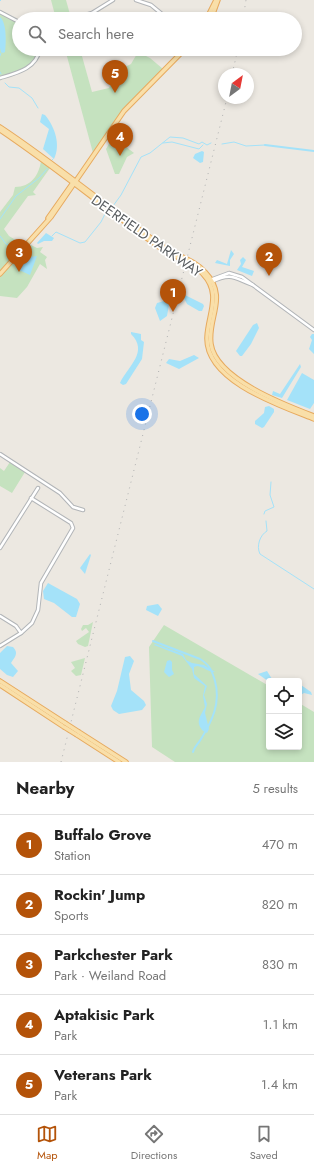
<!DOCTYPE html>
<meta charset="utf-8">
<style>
body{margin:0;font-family:Jost,sans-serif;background:#f2f2f2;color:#222}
.controls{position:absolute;right:12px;bottom:12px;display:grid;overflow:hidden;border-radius:4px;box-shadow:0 2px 6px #0003}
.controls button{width:36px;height:36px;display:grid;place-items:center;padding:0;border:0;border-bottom:1px solid #e0e0e0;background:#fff;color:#222;font:20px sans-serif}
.compass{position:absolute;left:218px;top:68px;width:36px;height:36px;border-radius:50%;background:#fff;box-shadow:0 2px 6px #0003;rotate:32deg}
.you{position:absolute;left:142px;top:414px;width:14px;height:14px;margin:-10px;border:3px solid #fff;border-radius:50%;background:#1a73e8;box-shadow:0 0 0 6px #1a73e833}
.badge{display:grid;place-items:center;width:26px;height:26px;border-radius:50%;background:#b45309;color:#fff;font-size:13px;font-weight:700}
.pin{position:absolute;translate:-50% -33px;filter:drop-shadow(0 1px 2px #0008)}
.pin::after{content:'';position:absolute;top:21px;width:14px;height:12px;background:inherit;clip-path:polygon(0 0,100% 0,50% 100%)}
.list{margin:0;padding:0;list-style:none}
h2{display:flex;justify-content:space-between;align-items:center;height:52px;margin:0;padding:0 16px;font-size:17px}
h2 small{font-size:13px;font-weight:400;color:#767676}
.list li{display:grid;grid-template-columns:26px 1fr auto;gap:12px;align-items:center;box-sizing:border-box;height:60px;padding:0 16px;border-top:1px solid #e0e0e0}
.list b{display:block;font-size:15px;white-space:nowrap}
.list p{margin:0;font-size:13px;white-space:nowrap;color:#767676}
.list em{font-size:13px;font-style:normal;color:#767676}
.icon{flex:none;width:22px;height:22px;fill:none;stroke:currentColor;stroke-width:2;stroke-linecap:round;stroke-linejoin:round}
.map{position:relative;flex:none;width:314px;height:762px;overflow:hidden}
.search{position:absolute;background:#fff;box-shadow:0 2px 6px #0003;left:12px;right:12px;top:12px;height:44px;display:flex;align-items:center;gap:10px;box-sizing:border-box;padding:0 14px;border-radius:22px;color:#767676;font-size:15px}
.sheet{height:352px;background:#fff}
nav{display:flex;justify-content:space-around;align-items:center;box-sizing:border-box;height:56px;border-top:1px solid #e0e0e0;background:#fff;font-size:11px;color:#767676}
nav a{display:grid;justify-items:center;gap:2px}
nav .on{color:#b45309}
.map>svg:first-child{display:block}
.green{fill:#c5e2bf}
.water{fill:#a4e2f9}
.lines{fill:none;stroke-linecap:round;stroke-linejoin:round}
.stream{stroke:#a4e2f9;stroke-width:1}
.canal{stroke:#a4e2f9;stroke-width:2}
.minor-casing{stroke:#b2b5b8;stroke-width:4.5}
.major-casing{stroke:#e7aa5f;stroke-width:5.5}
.minor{stroke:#fff;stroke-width:2.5}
.major{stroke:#f9dfa9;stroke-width:3.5}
.rail{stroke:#b0b1b1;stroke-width:1;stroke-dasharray:1 5;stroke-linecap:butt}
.major-bridge-casing{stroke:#e7aa5f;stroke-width:5.5;stroke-linecap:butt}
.major-bridge{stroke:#f9dfa9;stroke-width:3.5}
.labels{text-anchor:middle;stroke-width:3.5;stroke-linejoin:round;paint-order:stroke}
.street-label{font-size:14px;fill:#5a5e61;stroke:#fff}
</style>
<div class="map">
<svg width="314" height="762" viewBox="0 0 314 762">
<rect width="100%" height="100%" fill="#ece8e1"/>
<g class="green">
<polygon points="51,0 66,0 71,18 56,19"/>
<path d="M 0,13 L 19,23 L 19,49 L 39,49 C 33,68 17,72 0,77 Z"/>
<polygon points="65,49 80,49 92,92 109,88 114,79 120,79 119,70 131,64 138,52 150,58 163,69 122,111 93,153"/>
<polygon points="113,137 134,153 127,157 119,174 115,174 106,149"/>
<path d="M 41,161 L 50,168 L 33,192 L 36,195 L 28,196 L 4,229 L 9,236 L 24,245 L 0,271 L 0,212 L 13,195 L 15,187 C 31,187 39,175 41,161 Z"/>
<polygon points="31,245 37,248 43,247 40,252 47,257 45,260 47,269 40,264 27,287 17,298 0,296 0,276"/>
<polygon points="10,462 25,472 12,493 0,486 0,468 4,471"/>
<polygon points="93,622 88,646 85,647 78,644 76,641 89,632 86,628 82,631 81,629 83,625 88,625"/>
<polygon points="164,625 269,686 269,747 299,747 299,703 314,712 314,762 175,762 152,747 149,647"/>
<polygon points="85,658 81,675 76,676 71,671 75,668 71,662"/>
</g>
<g class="water">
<path d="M 0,17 C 7,23 6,43 5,52 L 3,53 L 1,52 L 0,48 Z"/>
<path d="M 42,114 L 45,115 C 55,127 61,145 54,159 L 43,149 L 49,129 L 40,122 Z"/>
<polygon points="202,151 204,152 203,162 200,163 193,158 195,154"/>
<polygon points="46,233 54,238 52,241 44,241 38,244 37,243"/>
<polygon points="231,250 234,254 230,260 230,266 215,263 217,260 227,264"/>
<polygon points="37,256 30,275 19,270 19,268 25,258"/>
<polygon points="243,257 246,260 242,267 254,271 252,276 237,270 241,264 240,260"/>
<polygon points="185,295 203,304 204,306 202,311 199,311 187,304 184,298"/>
<polygon points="169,298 170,299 167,316 160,321 155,308 157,303 164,301"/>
<polygon points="257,323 259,328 251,344 242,356 240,356 236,351 253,325"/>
<path d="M 131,332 L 141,334 L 141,340 L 144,342 L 142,359 L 126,384 L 123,385 L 120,383 C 128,366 149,352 131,334 Z"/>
<polygon points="312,334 314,334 314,354 309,349 312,340 310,337"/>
<polygon points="194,355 199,358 179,369 166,363 169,359 180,361"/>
<polygon points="300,364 301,367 282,398 272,395 273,391 280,394"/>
<polygon points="302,373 314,380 314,403 310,409 287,400"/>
<polygon points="269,406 274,409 274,412 264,427 262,428 255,424 255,421 264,413 265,407"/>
<polygon points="90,554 91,555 85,574 80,568"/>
<polygon points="48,583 77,599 80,604 76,617 72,617 54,603 44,599 43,591"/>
<polygon points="158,604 162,609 158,616 146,610 147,606"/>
<path d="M 155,644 L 183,654 L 186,660 L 192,663 L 204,665 L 215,672 C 211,673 203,667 197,666 L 194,667 L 194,674 L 207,686 L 204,695 L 207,704 L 205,713 L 209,729 L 207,733 L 203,731 C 195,722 200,717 205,707 L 203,696 L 205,686 L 194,678 L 192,669 L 182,656 L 154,645 Z"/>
<path d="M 7,646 L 13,647 C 19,653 15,657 11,663 L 18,671 L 13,677 L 7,675 L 0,669 L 0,653 Z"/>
<polygon points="130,656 134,661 129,674 131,690 144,701 146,705 142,710 119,714 113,710 111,706 117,691 125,657"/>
<polygon points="170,660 172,662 172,670 174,674 169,677 164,672 167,661"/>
<polygon points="267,671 272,679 271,681 268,681 258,674"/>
<polygon points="301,685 311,692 312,695 304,693 299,696 299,686"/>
</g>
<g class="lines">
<g class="stream">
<polyline points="0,1 1,0"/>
<polyline points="0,56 1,53"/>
<polyline points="0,72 1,74"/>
<polyline points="5,83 9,87 19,88 32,98 38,108"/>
<polyline points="163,143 172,142 199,149 203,145"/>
<polyline points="222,144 234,142 246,146 265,145"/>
<polyline points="52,160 53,159"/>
<polyline points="113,206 121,195 141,157 150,153 170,137 183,138 199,144 202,142 207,145 211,143"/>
<polyline points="0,219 16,196 39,178 47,169"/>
<polyline points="0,236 6,244 18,248"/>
<polyline points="52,236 56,232 80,243 85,242 101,222 106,212"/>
<polyline points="24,251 27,251 32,248"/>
<polyline points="264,514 265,511 274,507 270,495 271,482"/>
<path d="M 266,521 L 267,531 C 260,535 256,546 260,554 L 314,589"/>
</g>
<g class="canal">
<polyline points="265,145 314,151"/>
<path d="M 153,641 L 200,659 C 210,665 212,671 215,681 C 221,703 212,721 201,739 C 198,744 194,747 193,752"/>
</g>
<defs>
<g id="minor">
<polyline points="136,0 151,5 168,19"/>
<polyline points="0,12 19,22"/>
<polyline points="72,19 92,13 113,0"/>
<path d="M 0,78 C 17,73 36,69 40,49"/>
<polyline points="210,280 229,273 242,277 314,330"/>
<path d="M 211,282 C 232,272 234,278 253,285"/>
<polyline points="0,454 60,493 73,507 83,510"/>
<polyline points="0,548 38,488"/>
<polyline points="0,616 16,626 21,633"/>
<polyline points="0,646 21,633 32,623 38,610 41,583 73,528 71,523 31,498"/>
</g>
<g id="major">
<polyline points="208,16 216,0"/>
<polyline points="207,19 214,11 218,0"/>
<path d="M 0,127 C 56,164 107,207 162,246 C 176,256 194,259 205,272 C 229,297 207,318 211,344 C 216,379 285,405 314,416"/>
<path d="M 0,130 C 55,167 106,209 159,247 C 173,257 192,261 203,274 C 222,294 208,314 207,337 C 205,381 281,406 314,419"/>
<polyline points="48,218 72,184"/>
<polyline points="0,274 51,217 124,111 185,49"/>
<polyline points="0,681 65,723"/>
<polyline points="0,685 64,727"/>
<polyline points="79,732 126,762"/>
<polyline points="77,735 119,762"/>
</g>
</defs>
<use href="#minor" class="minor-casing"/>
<use href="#major" class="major-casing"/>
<use href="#minor" class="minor"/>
<use href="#major" class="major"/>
<g class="rail">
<polyline points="243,19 246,0"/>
<polyline points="232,74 238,49"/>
<polyline points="61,762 227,98"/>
</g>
<defs>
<g id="major-bridge">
<polyline points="65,723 79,732"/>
<polyline points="64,727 77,735"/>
</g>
</defs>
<use href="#major-bridge" class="major-bridge-casing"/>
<use href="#major-bridge" class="major-bridge"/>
</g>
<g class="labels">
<g class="street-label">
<text transform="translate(147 236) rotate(35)" y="5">DEERFIELD PARKWAY</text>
</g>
</g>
</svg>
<div class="controls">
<button><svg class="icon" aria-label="locate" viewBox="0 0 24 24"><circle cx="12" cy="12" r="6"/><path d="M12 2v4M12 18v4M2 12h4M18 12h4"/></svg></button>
<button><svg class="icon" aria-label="layers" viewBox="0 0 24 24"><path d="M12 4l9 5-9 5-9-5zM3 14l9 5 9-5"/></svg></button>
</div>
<svg class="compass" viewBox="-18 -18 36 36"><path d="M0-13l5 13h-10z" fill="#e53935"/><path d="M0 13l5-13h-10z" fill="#767676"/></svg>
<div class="you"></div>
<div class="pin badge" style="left:173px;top:312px">1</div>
<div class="pin badge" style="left:269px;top:276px">2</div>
<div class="pin badge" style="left:19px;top:272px">3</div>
<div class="pin badge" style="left:120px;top:156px">4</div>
<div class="pin badge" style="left:115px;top:93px">5</div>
<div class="search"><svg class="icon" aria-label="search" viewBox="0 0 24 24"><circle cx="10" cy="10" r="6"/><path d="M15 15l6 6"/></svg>Search here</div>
</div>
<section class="sheet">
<h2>Nearby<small>5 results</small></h2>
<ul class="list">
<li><span class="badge">1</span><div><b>Buffalo Grove</b><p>Station</p></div><em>470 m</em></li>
<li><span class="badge">2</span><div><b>Rockin' Jump</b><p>Sports</p></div><em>820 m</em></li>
<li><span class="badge">3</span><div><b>Parkchester Park</b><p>Park · Weiland Road</p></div><em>830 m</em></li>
<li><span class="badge">4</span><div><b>Aptakisic Park</b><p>Park</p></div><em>1.1 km</em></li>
<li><span class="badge">5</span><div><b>Veterans Park</b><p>Park</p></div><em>1.4 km</em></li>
</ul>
</section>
<nav>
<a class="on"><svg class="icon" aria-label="map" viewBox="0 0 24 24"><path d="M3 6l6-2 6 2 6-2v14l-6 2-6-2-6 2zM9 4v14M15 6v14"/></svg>Map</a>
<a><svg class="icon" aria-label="directions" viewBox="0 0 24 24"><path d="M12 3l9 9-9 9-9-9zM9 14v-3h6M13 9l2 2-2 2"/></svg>Directions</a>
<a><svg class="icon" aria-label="saved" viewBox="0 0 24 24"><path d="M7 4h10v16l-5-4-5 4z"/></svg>Saved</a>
</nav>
